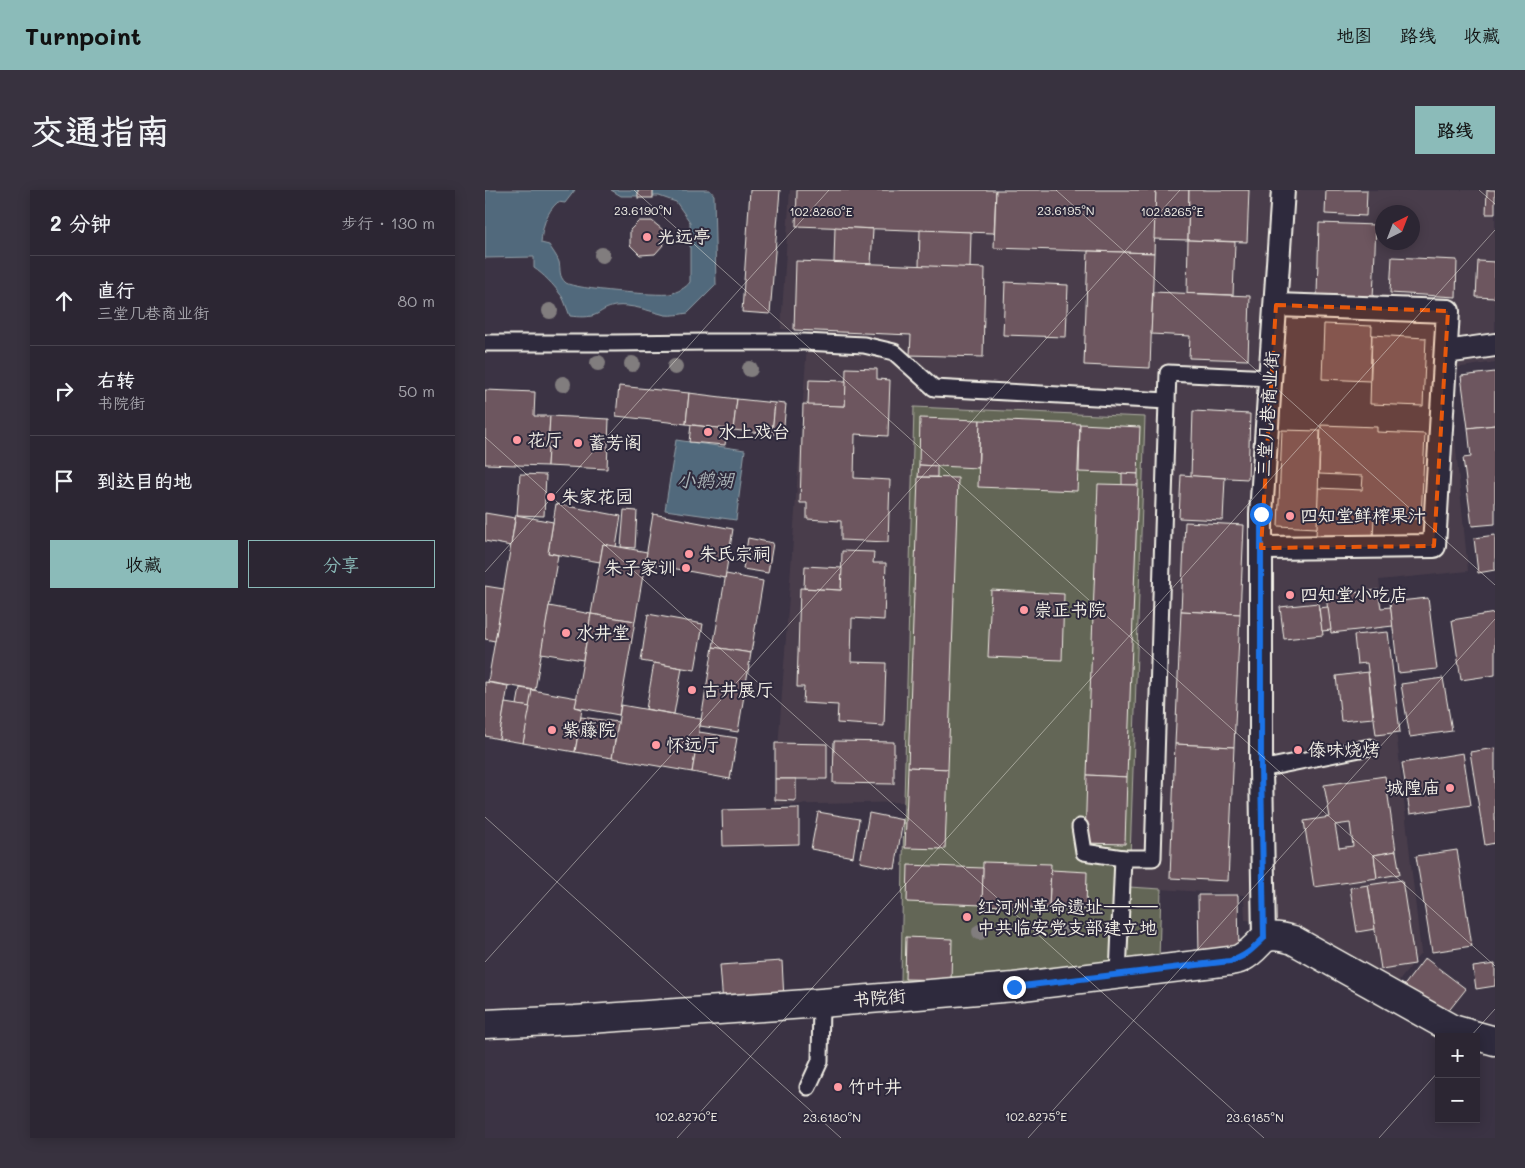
<!DOCTYPE html>
<html lang="zh">
<meta charset="utf-8">
<style>
body{margin:0;font-family:Mali,"LXGW WenKai TC",sans-serif;background:#38323f;color:#f1f3f6}
.controls{position:absolute;right:15px;bottom:15px;display:grid;overflow:hidden;border-radius:0px;box-shadow:0 2px 12px #0003}
.controls button{width:45px;height:45px;display:grid;place-items:center;padding:0;border:0;border-bottom:1px solid #48434e;background:#2c2633;color:#f1f3f6;font:25px sans-serif}
.compass{position:absolute;left:890px;top:15px;width:45px;height:45px;border-radius:50%;background:#2c2633;box-shadow:0 2px 12px #0003;rotate:42deg}
.stop{position:absolute;width:15px;height:15px;margin:-11px;border:4px solid #1a73e8;border-radius:50%;background:#fff}
.stop.end{background:#1a73e8;border-color:#fff;box-shadow:0 1px 5px #0008}
.list{margin:0;padding:0;list-style:none}
h2{display:flex;justify-content:space-between;align-items:center;height:65px;margin:0;padding:0 20px;font-size:21px}
h2 small{font-size:16px;font-weight:400;color:#a6a5ac}
.list li{display:grid;grid-template-columns:32px 1fr auto;gap:15px;align-items:center;box-sizing:border-box;height:90px;padding:0 20px;border-top:1px solid #48434e}
.list b{display:block;font-size:19px;white-space:nowrap}
.list p{margin:0;font-size:16px;white-space:nowrap;color:#a6a5ac}
.list em{font-size:16px;font-style:normal;color:#a6a5ac}
.actions{display:flex;gap:10px;padding:15px 20px}
.actions a{flex:1;padding:11px 0;border:1px solid #8bbbb9;border-radius:0px;text-align:center;font-size:18px;color:#8bbbb9}
.actions .main{background:#8bbbb9;color:#111}
.icon{flex:none;width:28px;height:28px;fill:none;stroke:currentColor;stroke-width:2;stroke-linecap:round;stroke-linejoin:round}
.map{position:relative;flex:none;width:1010px;height:948px;overflow:hidden;border-radius:0px}
header{display:flex;align-items:center;gap:30px;box-sizing:border-box;height:70px;padding:0 25px;background:#8bbbb9;color:#111}
header strong{font-size:24px}
nav{display:flex;gap:28px;margin-inline-start:auto;font-size:18px}
.intro{display:flex;align-items:center;justify-content:space-between;box-sizing:border-box;height:120px;padding:0 30px}
h1{margin:0;font-size:35px}
.button{padding:12px 22px;border-radius:0px;background:#8bbbb9;color:#111;font-size:18px;font-weight:700}
main{display:flex;gap:30px;padding:0 30px}
aside{flex:1;background:#2c2633;border-radius:0px;box-shadow:0 2px 12px #0003}
.map>svg:first-child{display:block}
.built{fill:#4a3e4c;fill-rule:evenodd}
.green{fill:#646657;stroke:#acaca0}
.water{fill:#51697b;stroke:#929fa7}
.building{fill:#6d565e;stroke:#f4f1e8;fill-rule:evenodd}
.lines{fill:none;stroke-linecap:round;stroke-linejoin:round}
.service-casing{stroke:#f4f1e8;stroke-width:19}
.pedestrian-casing{stroke:#f4f1e8;stroke-width:26}
.minor-casing{stroke:#f4f1e8;stroke-width:31}
.service{stroke:#2f2a3d;stroke-width:15}
.pedestrian{stroke:#2f2a3d;stroke-width:22}
.minor{stroke:#2f2a3d;stroke-width:28}
.tree{fill:#817d7e}
.route{stroke:#1a73e8;stroke-width:6}
.marked{fill:#e8590c;fill-opacity:0.2;stroke:#e8590c;stroke-width:4;stroke-dasharray:10 6;stroke-linejoin:round}
.ticks{fill:none;stroke:#f4f1e8;stroke-width:1;stroke-opacity:0.45}
.poi-dot{fill:#ff9aa2;stroke:#2f2a3d;stroke-width:2}
.labels{text-anchor:middle;stroke-width:4;stroke-linejoin:round;paint-order:stroke}
.poi-label{font-size:18px;fill:#f4f1e8;stroke:#2f2a3d;text-anchor:start}
.street-label{font-size:18px;fill:#f4f1e8;stroke:#2f2a3d}
.water-label{font-size:19px;font-style:italic;fill:#abb4b7;stroke:#2f2a3d}
.ticks-label{font-size:12px;text-anchor:middle;fill:#f4f1e8;stroke:#2f2a3d;stroke-width:4;stroke-linejoin:round;paint-order:stroke}
</style>
<header>
<strong>Turnpoint</strong>
<nav><a>地图</a><a>路线</a><a>收藏</a></nav>
</header>
<div class="intro"><h1>交通指南</h1><a class="button">路线</a></div>
<main>
<aside>
<h2>2 分钟<small>步行 · 130 m</small></h2>
<ul class="list">
<li><svg class="icon" aria-label="ahead" viewBox="0 0 24 24"><path d="M12 20V5M6 11l6-6 6 6"/></svg><div><b>直行</b><p>三堂几巷商业街</p></div><em>80 m</em></li>
<li><svg class="icon" aria-label="right" viewBox="0 0 24 24"><path d="M7 20v-9h11M14 6l5 5-5 5"/></svg><div><b>右转</b><p>书院街</p></div><em>50 m</em></li>
<li><svg class="icon" aria-label="arrive" viewBox="0 0 24 24"><path d="M6 21V4h12l-3 4 3 4H6"/></svg><div><b>到达目的地</b></div></li>
</ul>
<div class="actions"><a class="main">收藏</a><a>分享</a></div>
</aside>
<div class="map">
<svg width="1010" height="948" viewBox="0 0 1010 948">
<rect width="100%" height="100%" fill="#3b3344"/>
<filter id="ink" filterUnits="userSpaceOnUse"><feTurbulence type="fractalNoise" baseFrequency=".02" numOctaves="2"/><feDisplacementMap in="SourceGraphic" scale="10" xChannelSelector="R" yChannelSelector="G"/><feConvolveMatrix kernelMatrix="1 2 1 2 8 2 1 2 1" color-interpolation-filters="sRGB"/></filter>
<g filter="url(#ink)">
<path class="built" d="M 305,0 L 1010,0 L 1010,172 L 963,179 L 983,381 L 894,390 L 936,763 L 911,795 L 797,733 L 760,730 L 759,705 L 676,699 L 674,770 L 416,790 L 419,612 L 289,615 L 323,141 L 296,139 ZM 898,22 L 928,22 L 928,52 L 898,52 Z"/>
<polygon class="green" points="429,217 660,227 644,697 676,699 674,770 469,793 416,790 419,612"/>
<g class="water">
<path d="M 0,0 L 90,0 L 80,13 L 73,12 C 61,22 57,38 56,53 L 64,55 C 67,60 72,66 74,72 C 76,80 73,86 81,93 C 90,99 173,106 185,104 C 192,102 201,98 205,92 L 205,32 L 191,12 L 174,6 L 136,6 L 126,0 L 225,0 L 229,5 L 231,95 L 203,123 C 196,124 187,126 180,125 C 164,121 146,114 130,116 C 121,118 119,120 112,124 C 105,128 93,127 85,126 C 82,119 79,108 75,104 C 69,95 58,84 49,78 L 49,67 L 0,68 Z"/>
<polygon points="191,250 260,260 251,330 180,320"/>
</g>
<g class="building">
<rect x="153" y="0" width="15" height="8"/>
<polygon points="265,0 295,0 285,124 257,122"/>
<polygon points="312,0 511,0 509,43 311,36"/>
<polygon points="511,0 671,0 669,63 509,58"/>
<polygon points="671,0 704,0 703,50 669,49"/>
<polygon points="704,0 764,0 762,52 703,50"/>
<polygon points="841,0 882,0 881,26 840,24"/>
<polygon points="1002,0 1010,0 1010,24 1001,24"/>
<polygon points="154,31 167,31 178,40 179,54 170,64 155,65 145,55 145,40"/>
<polygon points="834,33 891,35 888,109 832,106"/>
<polygon points="350,37 388,39 386,74 349,73"/>
<polygon points="435,40 486,42 485,78 434,76"/>
<polygon points="703,50 750,52 748,105 702,103"/>
<polygon points="603,61 669,63 665,178 599,175"/>
<polygon points="907,67 972,70 971,107 905,103"/>
<polygon points="311,71 500,78 498,167 425,165 426,145 309,140"/>
<polygon points="993,71 1010,72 1010,108 991,107"/>
<polygon points="520,92 583,95 581,147 518,145"/>
<polygon points="668,102 765,106 763,170 704,168 705,146 666,144"/>
<polygon points="839,134 887,136 885,191 837,189"/>
<polygon points="887,145 941,148 938,216 885,214"/>
<polygon points="361,178 392,179 392,189 405,190 403,246 370,244 369,288 405,290 403,352 356,350 356,331 322,329 322,313 315,313 318,214 360,216"/>
<polygon points="1010,182 1010,235 983,238 976,186"/>
<polygon points="324,190 361,191 360,216 323,215"/>
<polygon points="134,196 204,203 201,234 131,226"/>
<polygon points="0,200 50,202 49,226 65,226 62,276 0,274"/>
<polygon points="204,203 252,209 248,240 201,234"/>
<polygon points="252,209 290,213 287,244 248,240"/>
<polygon points="290,213 301,214 298,245 287,244"/>
<polygon points="708,221 765,224 763,289 706,286"/>
<polygon points="65,226 124,229 122,279 62,276"/>
<polygon points="435,228 495,230 493,278 434,275"/>
<polygon points="495,230 595,234 592,301 493,297"/>
<polygon points="595,234 655,237 653,284 594,282"/>
<polygon points="206,235 242,239 240,255 204,252"/>
<polygon points="836,235 892,237 892,242 940,244 936,329 889,327 888,349 831,346 833,298 877,300 878,286 834,284"/>
<polygon points="1010,235 1010,334 987,336 978,268 986,267 983,238"/>
<polygon points="797,240 835,241 832,338 793,336"/>
<polygon points="434,275 452,276 452,287 433,287"/>
<polygon points="637,283 653,284 653,295 637,295"/>
<polygon points="35,284 61,285 59,326 32,325"/>
<polygon points="696,285 740,288 738,330 694,328"/>
<polygon points="433,287 473,288 463,579 423,577"/>
<polygon points="613,294 653,295 642,587 602,585"/>
<polygon points="71,314 136,326 131,357 118,354 115,372 63,363"/>
<polygon points="139,320 152,321 150,358 136,357"/>
<polygon points="0,323 30,328 26,356 0,351"/>
<polygon points="168,324 248,339 240,388 160,373"/>
<polygon points="31,325 68,332 63,363 73,365 50,500 3,492"/>
<polygon points="700,332 759,335 755,424 696,421"/>
<polygon points="1010,345 1010,380 993,383 989,348"/>
<polygon points="263,348 288,353 283,383 258,379"/>
<polygon points="118,354 162,362 150,431 106,424"/>
<polygon points="357,361 389,362 388,373 401,373 399,430 367,428 366,472 401,473 399,536 352,533 353,515 318,513 319,497 312,497 315,398 356,400"/>
<polygon points="320,376 357,378 356,400 319,398"/>
<polygon points="241,384 278,391 266,463 228,457"/>
<polygon points="0,396 19,399 10,451 0,449"/>
<polygon points="506,400 579,404 577,470 503,467"/>
<polygon points="893,400 896,418 906,417 908,436 846,443 841,406"/>
<polygon points="943,408 952,479 913,483 905,412"/>
<polygon points="833,413 838,445 799,449 795,417"/>
<polygon points="64,416 106,424 98,470 56,463"/>
<polygon points="843,417 846,440 837,441 834,418"/>
<polygon points="696,421 755,424 749,557 690,554"/>
<polygon points="1010,423 1010,485 976,490 967,430"/>
<polygon points="106,424 150,431 134,525 90,517"/>
<polygon points="163,424 218,434 210,480 156,471"/>
<polygon points="903,442 915,542 891,545 882,473 872,474 869,445"/>
<polygon points="228,457 266,463 253,542 215,536"/>
<polygon points="169,473 197,478 189,524 161,519"/>
<polygon points="883,482 888,528 856,531 851,486"/>
<polygon points="958,488 967,541 925,547 916,494"/>
<polygon points="0,492 23,496 14,549 0,546"/>
<polygon points="35,498 47,500 45,517 32,515"/>
<polygon points="47,500 92,508 90,517 97,519 90,562 38,553"/>
<polygon points="20,513 45,517 38,553 14,549"/>
<polygon points="136,515 216,529 207,582 127,568"/>
<polygon points="96,527 133,532 127,568 90,562"/>
<polygon points="214,542 252,548 245,589 207,582"/>
<polygon points="349,551 409,552 409,594 348,593"/>
<polygon points="290,553 342,554 342,589 290,589"/>
<polygon points="690,554 749,557 743,691 685,688"/>
<polygon points="1010,558 1010,653 1000,655 985,562"/>
<polygon points="978,563 986,615 925,624 917,573"/>
<polygon points="423,577 463,579 460,659 420,658"/>
<polygon points="602,585 642,587 640,654 600,653"/>
<path d="M 900,586 L 911,661 L 889,665 L 892,688 L 829,697 L 819,631 L 845,627 L 839,595 ZM 865,633 L 868,656 L 854,658 L 850,635 Z"/>
<polygon points="290,589 311,589 311,611 290,610"/>
<polygon points="314,618 314,654 238,656 237,620"/>
<polygon points="333,622 374,629 368,667 326,659"/>
<polygon points="384,623 418,630 410,679 375,672"/>
<polygon points="972,660 987,756 947,762 931,666"/>
<polygon points="911,661 915,684 892,688 889,665"/>
<polygon points="498,672 566,674 564,718 497,715"/>
<polygon points="423,675 498,678 497,715 422,712"/>
<polygon points="566,680 602,682 601,719 564,718"/>
<polygon points="917,690 930,774 896,779 883,695"/>
<polygon points="883,695 890,739 872,742 865,698"/>
<polygon points="713,705 753,705 754,764 714,765"/>
<polygon points="421,747 467,749 466,790 420,789"/>
<polygon points="940,768 981,799 958,828 918,797"/>
<polygon points="297,771 299,810 238,814 235,775"/>
<polygon points="1010,774 1010,796 991,799 988,777"/>
</g>
<g class="lines">
<defs>
<g id="service">
<polyline points="0,153 129,153 222,152 319,152 379,155 409,162 449,198 682,211 668,668 638,668 633,785"/>
<polyline points="682,211 683,183 785,188"/>
<polyline points="776,579 885,557"/>
<polyline points="595,637 599,662 638,668"/>
<polyline points="323,897 335,871 336,813"/>
</g>
<g id="pedestrian">
<polyline points="961,162 1010,155"/>
<polyline points="776,358 949,356 963,121 791,115"/>
<polyline points="779,748 776,579 776,324 798,0"/>
</g>
<path id="minor" d="M 0,834 L 90,830 L 336,813 L 529,797 L 745,771 C 748,770 753,770 756,768 C 781,755 771,739 808,750 L 967,839 L 1010,851"/>
</defs>
<use href="#service" class="service-casing"/>
<use href="#pedestrian" class="pedestrian-casing"/>
<use href="#minor" class="minor-casing"/>
<use href="#service" class="service"/>
<use href="#pedestrian" class="pedestrian"/>
<use href="#minor" class="minor"/>
</g>
<g class="tree">
<circle cx="117" cy="65" r="8"/>
<circle cx="65" cy="121" r="8"/>
<circle cx="113" cy="173" r="8"/>
<circle cx="147" cy="174" r="8"/>
<circle cx="190" cy="177" r="8"/>
<circle cx="265" cy="179" r="8"/>
<circle cx="78" cy="194" r="8"/>
<circle cx="574" cy="740" r="8"/>
<circle cx="495" cy="742" r="8"/>
</g>
</g>
<g class="lines" filter="url(#ink)">
<path class="route" d="M 529,797 L 745,771 C 760,767 768,759 779,748 L 776,578 L 776,324"/>
</g>
<path class="marked" d="M 791,115 L 963,121 L 949,356 L 776,358 Z"/>
<path class="ticks" d="M 149,0 L 1010,776M 571,0 L 1010,395M 994,0 L 1010,14M 0,247 L 779,948M 0,382 L 344,0M 0,627 L 356,948M 0,772 L 695,0M 985,847 L 1010,819M 192,948 L 1010,40M 543,948 L 1010,429M 894,948 L 954,881"/>
<g class="poi-dot">
<circle cx="162" cy="47" r="5"/>
<circle cx="223" cy="242" r="5"/>
<circle cx="32" cy="250" r="5"/>
<circle cx="93" cy="253" r="5"/>
<circle cx="66" cy="307" r="5"/>
<circle cx="805" cy="326" r="5"/>
<circle cx="204" cy="364" r="5"/>
<circle cx="201" cy="378" r="5"/>
<circle cx="805" cy="405" r="5"/>
<circle cx="539" cy="420" r="5"/>
<circle cx="81" cy="443" r="5"/>
<circle cx="207" cy="500" r="5"/>
<circle cx="67" cy="540" r="5"/>
<circle cx="171" cy="555" r="5"/>
<circle cx="813" cy="560" r="5"/>
<circle cx="965" cy="598" r="5"/>
<circle cx="482" cy="727" r="5"/>
<circle cx="353" cy="897" r="5"/>
</g>
<g class="labels">
<g class="poi-label">
<text x="172" y="53">光远亭</text>
<text x="233" y="248">水上戏台</text>
<text x="42" y="256">花厅</text>
<text x="103" y="259">蓄芳阁</text>
<text x="76" y="313">朱家花园</text>
<text x="815" y="332">四知堂鲜榨果汁</text>
<text x="214" y="370">朱氏宗祠</text>
<text x="191" y="384" text-anchor="end">朱子家训</text>
<text x="815" y="411">四知堂小吃店</text>
<text x="549" y="426">崇正书院</text>
<text x="91" y="449">水井堂</text>
<text x="217" y="506">古井展厅</text>
<text x="77" y="546">紫藤院</text>
<text x="181" y="561">怀远厅</text>
<text x="823" y="566">傣味烧烤</text>
<text x="955" y="604" text-anchor="end">城隍庙</text>
<text x="492" y="723">红河州革命遗址——<tspan x="492" dy="21">中共临安党支部建立地</tspan></text>
<text x="363" y="903">竹叶井</text>
</g>
<g class="street-label">
<text transform="translate(783 224) rotate(-86)" y="6">三堂几巷商业街</text>
<text transform="translate(394 808) rotate(-5)" y="6">书院街</text>
</g>
<g class="water-label">
<text x="220" y="297">小鹅湖</text>
</g>
</g>
<g class="ticks-label">
<text x="158" y="25">23.6190°N</text>
<text x="581" y="25">23.6195°N</text>
<text x="336" y="26">102.8260°E</text>
<text x="687" y="26">102.8265°E</text>
<text x="201" y="931">102.8270°E</text>
<text x="551" y="931">102.8275°E</text>
<text x="347" y="932">23.6180°N</text>
<text x="770" y="932">23.6185°N</text>
</g>
</svg>
<div class="controls">
<button>+</button>
<button>−</button>
</div>
<svg class="compass" viewBox="-18 -18 36 36"><path d="M0-13l5 13h-10z" fill="#e53935"/><path d="M0 13l5-13h-10z" fill="#a6a5ac"/></svg>
<div class="stop" style="left:776px;top:324px"></div>
<div class="stop end" style="left:529px;top:797px"></div>
</div>
</main>
